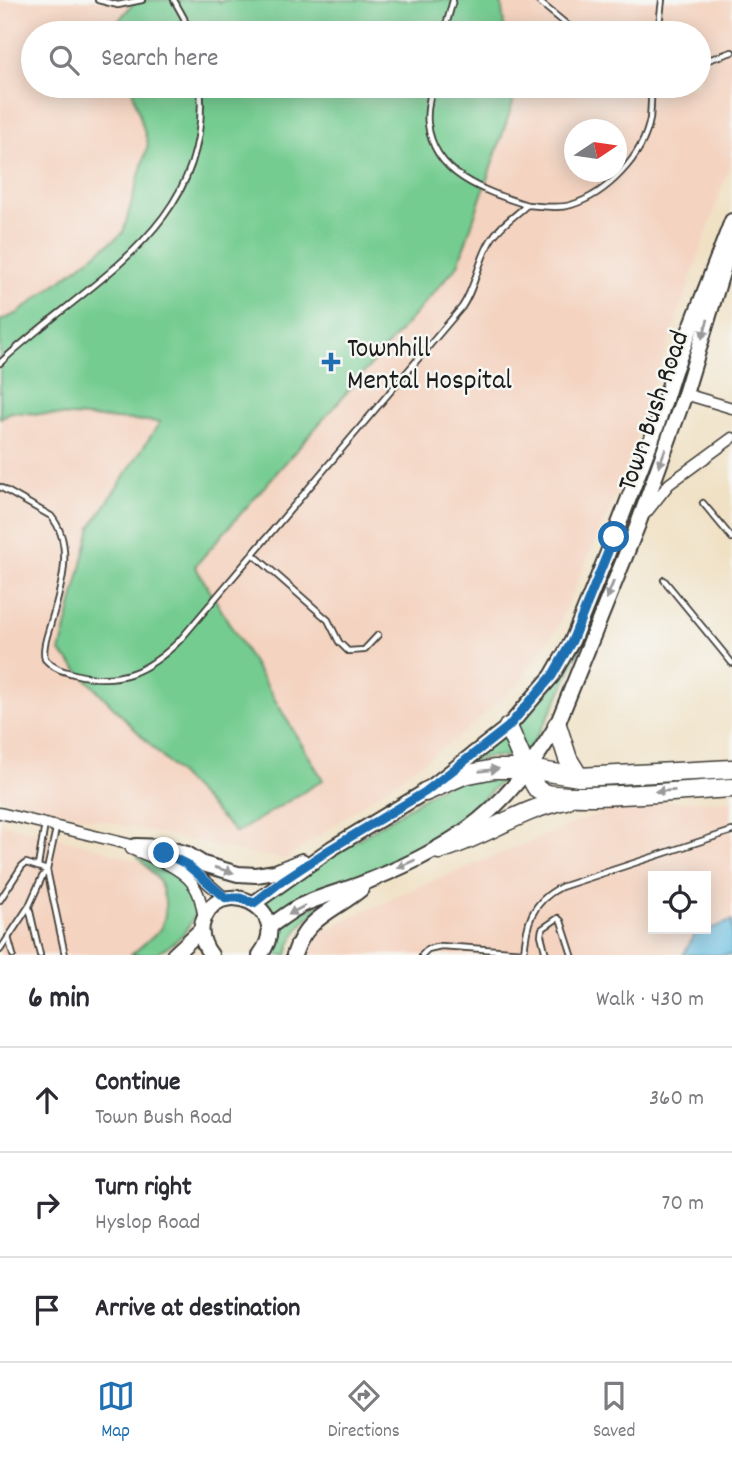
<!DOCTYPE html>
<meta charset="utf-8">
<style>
body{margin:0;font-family:Dekko,sans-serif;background:#f2f2f3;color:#2b2b33}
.controls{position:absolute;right:21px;bottom:21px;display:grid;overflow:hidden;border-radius:0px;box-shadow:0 4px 18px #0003}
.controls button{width:63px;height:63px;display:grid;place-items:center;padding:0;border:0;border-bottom:2px solid #e1e1e2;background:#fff;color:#2b2b33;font:35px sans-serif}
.compass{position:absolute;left:564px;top:119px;width:63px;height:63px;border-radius:50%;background:#fff;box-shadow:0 4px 18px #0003;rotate:77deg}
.stop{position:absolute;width:21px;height:21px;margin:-16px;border:5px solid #1f6fb2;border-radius:50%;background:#fff}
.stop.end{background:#1f6fb2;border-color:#fff;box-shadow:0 2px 7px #0008}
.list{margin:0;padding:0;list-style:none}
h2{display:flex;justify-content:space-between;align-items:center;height:91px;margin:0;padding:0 28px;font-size:30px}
h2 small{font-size:23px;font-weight:400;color:#7c7c81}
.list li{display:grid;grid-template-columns:46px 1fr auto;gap:21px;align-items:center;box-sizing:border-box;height:105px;padding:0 28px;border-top:2px solid #e1e1e2}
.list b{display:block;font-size:26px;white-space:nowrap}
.list p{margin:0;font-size:23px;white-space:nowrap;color:#7c7c81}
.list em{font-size:23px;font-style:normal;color:#7c7c81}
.icon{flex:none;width:38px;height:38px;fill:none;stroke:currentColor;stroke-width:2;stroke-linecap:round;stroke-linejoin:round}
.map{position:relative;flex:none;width:732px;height:955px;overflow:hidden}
.search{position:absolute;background:#fff;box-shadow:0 4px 18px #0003;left:21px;right:21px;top:21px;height:77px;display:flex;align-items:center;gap:18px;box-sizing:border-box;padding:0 24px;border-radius:38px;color:#7c7c81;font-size:26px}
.sheet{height:406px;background:#fff}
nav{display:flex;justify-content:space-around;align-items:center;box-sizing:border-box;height:98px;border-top:2px solid #e1e1e2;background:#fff;font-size:19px;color:#7c7c81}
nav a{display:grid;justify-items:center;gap:4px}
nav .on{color:#1f6fb2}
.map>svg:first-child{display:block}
.built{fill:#f4d3c0;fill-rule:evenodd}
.green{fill:#74cc91;stroke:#487456;stroke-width:2}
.water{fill:#65bde2;stroke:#406c7f;stroke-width:2}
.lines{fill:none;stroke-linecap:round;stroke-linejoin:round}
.lane-casing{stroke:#3c3a35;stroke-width:8}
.street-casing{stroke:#3c3a35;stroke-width:13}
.secondary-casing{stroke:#3c3a35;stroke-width:18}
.highway-casing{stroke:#3c3a35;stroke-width:21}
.lane{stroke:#fff;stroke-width:4.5}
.street{stroke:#fff;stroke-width:10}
.secondary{stroke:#fff;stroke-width:14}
.highway{stroke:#fff;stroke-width:18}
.oneway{fill:#999}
.route{stroke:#1f6fb2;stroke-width:9}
.poi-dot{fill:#1f6fb2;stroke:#f6f6f2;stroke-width:2.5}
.labels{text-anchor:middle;stroke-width:5;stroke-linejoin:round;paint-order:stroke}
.poi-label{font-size:28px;fill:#1c1c1c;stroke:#f6f6f2;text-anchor:start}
.street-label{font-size:28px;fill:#1c1c1c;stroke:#f6f6f2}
</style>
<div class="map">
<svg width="732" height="955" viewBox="0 0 732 955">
<rect width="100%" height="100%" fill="#f6f6f2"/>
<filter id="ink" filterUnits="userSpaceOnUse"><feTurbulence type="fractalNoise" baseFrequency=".0143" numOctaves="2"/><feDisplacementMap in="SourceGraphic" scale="14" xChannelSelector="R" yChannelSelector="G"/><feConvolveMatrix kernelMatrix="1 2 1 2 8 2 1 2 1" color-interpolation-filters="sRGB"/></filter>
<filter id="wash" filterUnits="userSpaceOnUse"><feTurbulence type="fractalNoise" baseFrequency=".00686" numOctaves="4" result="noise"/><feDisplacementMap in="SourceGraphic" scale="28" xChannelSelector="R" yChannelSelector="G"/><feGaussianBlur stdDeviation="1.57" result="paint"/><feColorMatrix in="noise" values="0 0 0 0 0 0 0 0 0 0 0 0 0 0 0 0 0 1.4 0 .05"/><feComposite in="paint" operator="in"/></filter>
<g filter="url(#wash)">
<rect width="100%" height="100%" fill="#f0e1c5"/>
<g class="built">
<path d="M 0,0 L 732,0 L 732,159 L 618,489 L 559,624 L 519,683 L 463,733 L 286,859 L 252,854 L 0,798 ZM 33,33 L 699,33 L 699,86 L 33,86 ZM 574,130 L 616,130 L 616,172 L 574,172 Z"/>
<path d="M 732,801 L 732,955 L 299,955 L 307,938 L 408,891 L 628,802 ZM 653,876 L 706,876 L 706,929 L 653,929 Z"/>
<polygon points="0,823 83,844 141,862 160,882 165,901 165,915 161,928 131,955 0,955"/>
</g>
<g class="green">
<polygon points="136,0 217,0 220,3 223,0 501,0 505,33 116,33 114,26"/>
<polygon points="131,86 511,86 513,103 458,265 195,566 323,780 236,833 60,652 91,527 160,422 11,412 0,418 0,321 18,313 123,233 148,144"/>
<path d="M 604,588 C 581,647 562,701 525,754 L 515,723 L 584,624 Z"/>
<polygon points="503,734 514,756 486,757 458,768"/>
<path d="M 512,769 C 481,805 442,833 401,856 C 359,878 314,892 273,916 L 262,901 L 453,779 Z"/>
<path d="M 136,854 C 149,858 180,871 188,882 C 210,913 181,943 153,954 C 147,955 138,955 131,955 L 161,929 L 165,915 L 165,901 L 160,882 Z"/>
<path d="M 340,895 C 314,910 294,925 287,955 L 276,955 C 267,919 315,907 340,895 Z"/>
</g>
<polygon class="water" points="732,921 732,955 683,955 695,934"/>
</g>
<g filter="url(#ink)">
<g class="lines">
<defs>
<g id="lane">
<polyline points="98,0 118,5 142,0"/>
<polyline points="174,0 184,18 188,33"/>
<polyline points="537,0 577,33"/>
<polyline points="444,33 453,0"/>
<polyline points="658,33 662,0"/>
<polyline points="699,63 732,52"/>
<path d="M 432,86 C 430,98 426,111 428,124 C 434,175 484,191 527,205"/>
<path d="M 0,363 C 86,281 213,228 200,86"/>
<path d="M 0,487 L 51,516 C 75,545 61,589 51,622 C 48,634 42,647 45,659 C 54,669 63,671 74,674 C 119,686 149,671 180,640 L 462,307 C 476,286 478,261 491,240 C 499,226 515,216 527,205 C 542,206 557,209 571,205 C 607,194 643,157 650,119 C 651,108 651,97 652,86"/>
<polyline points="703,503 732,538"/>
<polyline points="254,555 328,620 339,642 348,651 364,650 378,635"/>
<polyline points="664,580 732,663"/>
<polyline points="38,866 45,824"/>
<polyline points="0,900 22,866 26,863 47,870 65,955"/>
<polyline points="29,907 40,955"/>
<polyline points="8,937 13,955"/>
<polyline points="0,950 29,906 42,877 47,870 56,829"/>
<polyline points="422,955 428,949 441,946 524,952"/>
<path d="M 524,955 C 526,924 531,902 561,887 L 732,831"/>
<polyline points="546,955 541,935 542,929 558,918 561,921 572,955"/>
</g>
<g id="street">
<polyline points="685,394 732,408"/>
<polyline points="646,513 669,484 732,438"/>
<polyline points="0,813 140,847"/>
<path d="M 131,849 C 153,858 187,868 197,891 C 201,899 202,909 204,918"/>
<polyline points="162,852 186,864 226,899"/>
</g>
<g id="secondary">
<polyline points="136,846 163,847 187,854 203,864 238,874 256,875 275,872 302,861"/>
<polyline points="254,903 332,848 425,792 508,727 552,676 572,641 607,555 657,425 674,371 732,221"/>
<path d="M 269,927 C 279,920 289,912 300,906 C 323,895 348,890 371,880 C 460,844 508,808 557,725 L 637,527 L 685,394 L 732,240"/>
<polyline points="174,955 201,930"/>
<path d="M 211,955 C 204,946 200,936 202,925 C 214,871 297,907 260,955"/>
<path d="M 294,955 C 306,917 333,912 361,889"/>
</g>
<g id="highway">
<polyline points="557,725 568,759 579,777"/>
<path d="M 508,727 C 514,739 531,783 538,790 C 555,804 702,789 732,788"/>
<polyline points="425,792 464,775 494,769 528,769 579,777 732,769"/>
<path d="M 439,850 C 484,837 520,809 566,800"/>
</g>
</defs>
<use href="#lane" class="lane-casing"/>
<use href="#street" class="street-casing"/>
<use href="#secondary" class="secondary-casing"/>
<use href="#highway" class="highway-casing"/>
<use href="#lane" class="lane"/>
<use href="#street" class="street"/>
<use href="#secondary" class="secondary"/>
<use href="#highway" class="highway"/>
</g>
<defs><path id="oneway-solid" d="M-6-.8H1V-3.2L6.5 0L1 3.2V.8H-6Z" transform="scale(1.75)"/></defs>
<g class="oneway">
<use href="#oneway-solid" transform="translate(705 329) rotate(107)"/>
<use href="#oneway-solid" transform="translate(662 458) rotate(110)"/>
<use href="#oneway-solid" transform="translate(610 590) rotate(112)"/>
<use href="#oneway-solid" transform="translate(489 770) rotate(-7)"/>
<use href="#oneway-solid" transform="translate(665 791) rotate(177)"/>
<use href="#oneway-solid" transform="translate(406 864) rotate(156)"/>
<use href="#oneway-solid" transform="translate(224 870) rotate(16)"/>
<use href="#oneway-solid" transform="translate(297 910) rotate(151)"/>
</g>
</g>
<g class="lines" filter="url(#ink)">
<polyline class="route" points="164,853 186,864 226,898 240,898 254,903 282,881 332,848 425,792 508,727 552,676 572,641 614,537"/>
</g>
<path class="poi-dot" d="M327.5 351.5h7v7h7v7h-7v7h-7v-7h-7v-7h7z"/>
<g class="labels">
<g class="poi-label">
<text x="347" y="356">Townhill<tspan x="347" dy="32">Mental Hospital</tspan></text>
</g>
<g class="street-label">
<text transform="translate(651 410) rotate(-71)" y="10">Town Bush Road</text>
</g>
</g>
</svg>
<div class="controls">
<button><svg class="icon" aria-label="locate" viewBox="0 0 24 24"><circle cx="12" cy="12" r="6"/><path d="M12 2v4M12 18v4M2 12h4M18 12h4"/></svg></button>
</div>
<svg class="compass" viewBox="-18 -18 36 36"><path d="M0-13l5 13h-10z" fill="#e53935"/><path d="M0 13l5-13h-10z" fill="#7c7c81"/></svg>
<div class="stop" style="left:614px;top:537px"></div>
<div class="stop end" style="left:164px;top:853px"></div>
<div class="search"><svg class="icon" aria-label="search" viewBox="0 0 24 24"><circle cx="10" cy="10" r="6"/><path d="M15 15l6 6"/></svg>Search here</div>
</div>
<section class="sheet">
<h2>6 min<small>Walk · 430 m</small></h2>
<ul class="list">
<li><svg class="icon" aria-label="ahead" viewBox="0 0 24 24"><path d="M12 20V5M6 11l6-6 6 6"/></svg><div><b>Continue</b><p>Town Bush Road</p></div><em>360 m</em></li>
<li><svg class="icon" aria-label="right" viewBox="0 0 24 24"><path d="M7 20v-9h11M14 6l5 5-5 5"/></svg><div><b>Turn right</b><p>Hyslop Road</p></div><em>70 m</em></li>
<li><svg class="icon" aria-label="arrive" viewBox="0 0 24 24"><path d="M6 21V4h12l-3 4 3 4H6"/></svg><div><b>Arrive at destination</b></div></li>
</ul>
</section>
<nav>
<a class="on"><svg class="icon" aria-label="map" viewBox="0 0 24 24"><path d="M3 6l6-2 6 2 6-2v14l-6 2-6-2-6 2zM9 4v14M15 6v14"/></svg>Map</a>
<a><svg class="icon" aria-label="directions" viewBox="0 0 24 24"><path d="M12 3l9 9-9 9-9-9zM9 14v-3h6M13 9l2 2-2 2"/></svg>Directions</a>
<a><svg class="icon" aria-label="saved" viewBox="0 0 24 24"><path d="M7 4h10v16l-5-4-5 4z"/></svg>Saved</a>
</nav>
